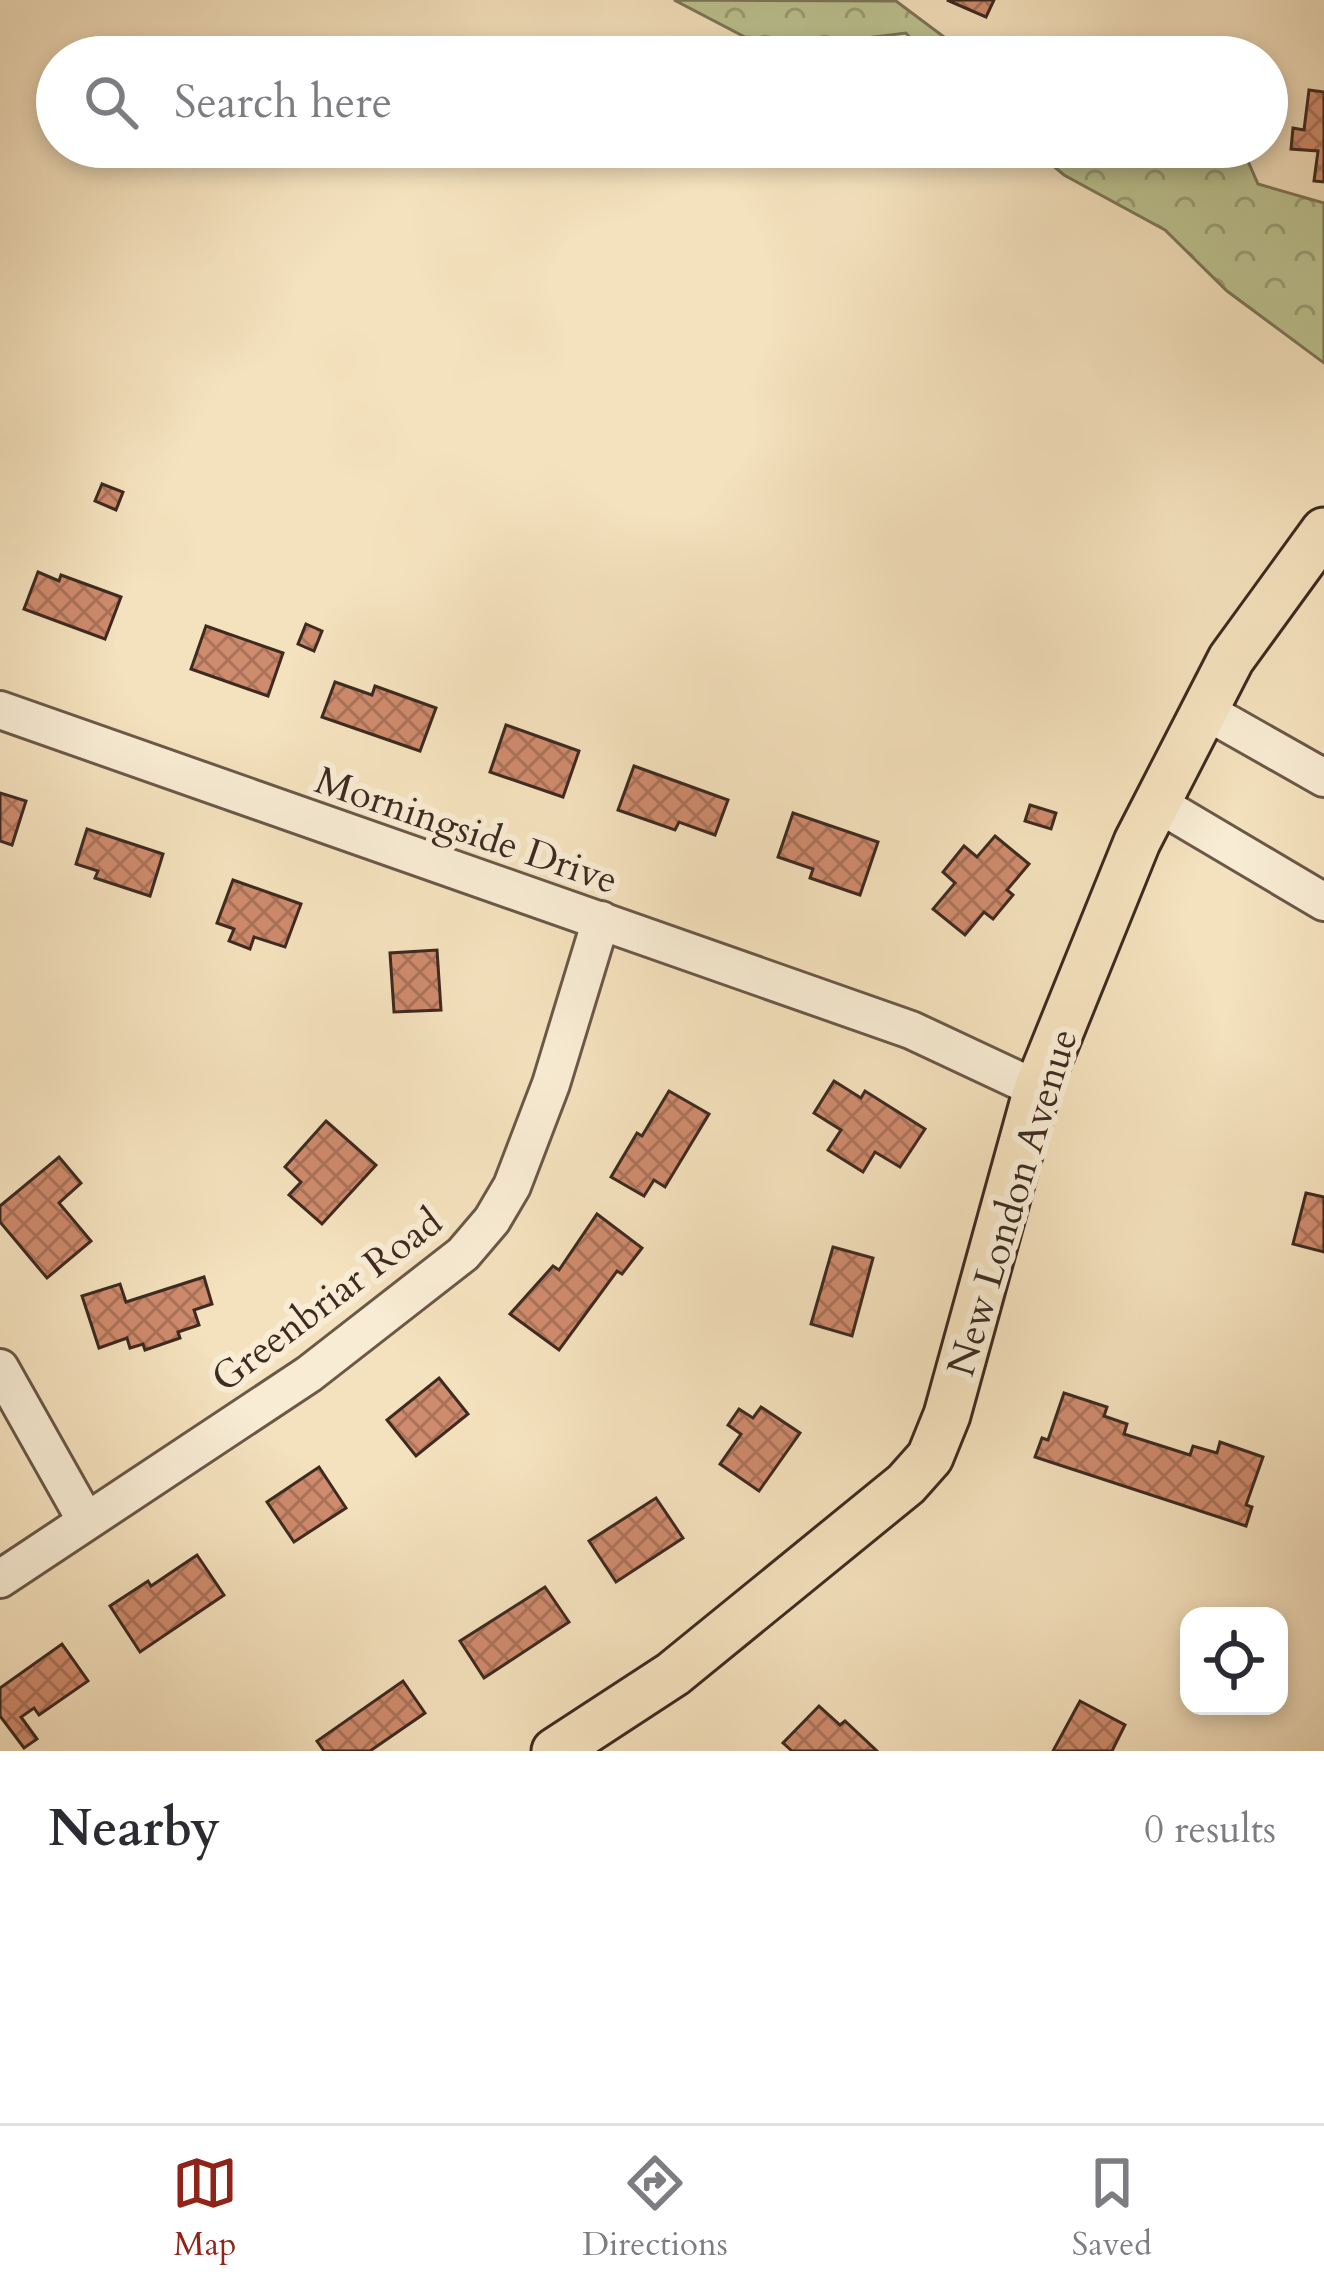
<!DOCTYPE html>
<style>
body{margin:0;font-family:Cardo,serif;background:#f7f7f7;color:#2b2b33}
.controls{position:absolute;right:36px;bottom:36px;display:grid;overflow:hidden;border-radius:24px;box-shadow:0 6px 18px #0003}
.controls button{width:108px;height:108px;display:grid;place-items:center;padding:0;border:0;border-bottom:3px solid #e1e1e2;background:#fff;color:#2b2b33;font:60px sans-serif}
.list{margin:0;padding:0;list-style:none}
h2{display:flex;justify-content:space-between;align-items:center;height:156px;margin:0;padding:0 48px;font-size:51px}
h2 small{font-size:39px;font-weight:400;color:#7c7c81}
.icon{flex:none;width:66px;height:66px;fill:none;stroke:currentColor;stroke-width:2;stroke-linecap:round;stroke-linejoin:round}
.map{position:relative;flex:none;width:1324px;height:1751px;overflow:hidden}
.search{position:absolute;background:#fff;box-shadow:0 6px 18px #0003;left:36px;right:36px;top:36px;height:132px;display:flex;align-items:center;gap:30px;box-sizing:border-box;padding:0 42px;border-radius:66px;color:#7c7c81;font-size:45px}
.sheet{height:372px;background:#fff}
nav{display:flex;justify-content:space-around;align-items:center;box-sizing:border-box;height:168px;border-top:3px solid #e1e1e2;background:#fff;font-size:33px;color:#7c7c81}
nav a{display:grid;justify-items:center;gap:6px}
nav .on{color:#8f2418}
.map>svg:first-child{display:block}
.forest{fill:url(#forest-crowns);stroke:#7c7658;stroke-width:3}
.building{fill:url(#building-cross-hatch);stroke:#3d2a21;stroke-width:3}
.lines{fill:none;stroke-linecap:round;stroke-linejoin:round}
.minor-casing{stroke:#6b5848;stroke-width:42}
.major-casing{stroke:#3d2a21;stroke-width:51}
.minor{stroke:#f8ecd4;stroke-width:36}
.major{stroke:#f4e1bd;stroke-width:45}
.labels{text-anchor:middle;stroke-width:12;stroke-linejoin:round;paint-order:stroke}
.street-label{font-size:39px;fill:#3d2a21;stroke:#f8ecd4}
</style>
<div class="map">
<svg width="1324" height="1751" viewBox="0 0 1324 1751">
<defs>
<pattern id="forest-crowns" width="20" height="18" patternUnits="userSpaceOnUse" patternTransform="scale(3)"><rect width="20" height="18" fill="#bcc290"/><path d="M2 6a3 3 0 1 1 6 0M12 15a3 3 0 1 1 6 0" fill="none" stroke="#9a9e75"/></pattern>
<pattern id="building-cross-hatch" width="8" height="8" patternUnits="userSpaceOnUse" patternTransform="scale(3)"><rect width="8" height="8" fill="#cf8b6d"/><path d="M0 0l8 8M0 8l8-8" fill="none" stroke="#a97259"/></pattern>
</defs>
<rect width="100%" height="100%" fill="#f4e1bd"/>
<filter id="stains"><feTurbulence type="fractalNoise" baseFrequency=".00167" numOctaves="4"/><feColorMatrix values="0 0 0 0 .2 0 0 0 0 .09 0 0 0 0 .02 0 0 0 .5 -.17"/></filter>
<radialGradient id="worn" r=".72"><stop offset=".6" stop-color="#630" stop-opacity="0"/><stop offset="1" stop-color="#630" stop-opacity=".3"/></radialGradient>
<g class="forest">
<polygon points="674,0 896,1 948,40 989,57 927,57 906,33 833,42 745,37"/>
<polygon points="1031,147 1234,147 1243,150 1258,184 1324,203 1324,363 1227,291 1165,230 1064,175"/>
</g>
<g class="building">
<polygon points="947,0 994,0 986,17"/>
<polygon points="1309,90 1324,92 1324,182 1314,181 1318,151 1291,149 1293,128 1304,130"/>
<polygon points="102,484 123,492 116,510 95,501"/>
<polygon points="38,572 59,581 61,575 121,597 105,639 24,609"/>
<polygon points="306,624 322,631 314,651 298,644"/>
<polygon points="206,626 283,653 268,696 191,669"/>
<polygon points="335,682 372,695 375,686 436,708 420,751 322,717"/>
<polygon points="506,725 579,751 563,797 490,772"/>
<polygon points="634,766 728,800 715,835 679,822 675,830 618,810"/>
<polygon points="0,793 26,801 12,845 0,841"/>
<polygon points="1030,805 1056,813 1051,829 1025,821"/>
<polygon points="793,813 878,842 860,895 810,878 813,869 778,857"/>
<polygon points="87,829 163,854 150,896 95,878 98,871 76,864"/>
<polygon points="995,836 1029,864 1007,890 1013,895 993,919 984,912 965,935 933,909 955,883 943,872 964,846 977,857"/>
<polygon points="233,880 301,904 285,947 254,937 250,949 229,941 234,929 217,923"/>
<polygon points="437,950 441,1010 394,1012 390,953"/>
<polygon points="834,1081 861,1098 865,1091 925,1129 900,1167 875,1152 863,1172 828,1150 841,1130 814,1113"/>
<polygon points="669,1091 709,1114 665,1187 654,1180 644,1196 611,1177 637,1133 642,1136"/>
<polygon points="326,1121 376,1165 322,1224 289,1195 301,1182 285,1167"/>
<polygon points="59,1157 81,1183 59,1203 91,1241 47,1278 0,1222 0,1206"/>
<polygon points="1306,1193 1324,1197 1324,1252 1293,1244"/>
<polygon points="597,1214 642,1248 622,1274 617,1271 559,1350 510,1314 553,1266 559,1270"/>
<polygon points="833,1247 873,1258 852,1336 811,1324"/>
<polygon points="204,1277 212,1304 194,1310 199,1325 178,1332 180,1338 145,1350 143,1344 130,1348 127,1338 99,1348 82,1296 120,1284 126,1302"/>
<polygon points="439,1378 468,1414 416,1456 387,1420"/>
<polygon points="1064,1393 1107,1407 1104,1416 1127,1424 1124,1434 1190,1455 1193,1446 1217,1453 1220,1442 1263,1457 1246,1505 1252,1507 1246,1526 1035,1457 1042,1438 1048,1440"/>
<polygon points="761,1407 800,1433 759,1491 720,1464 741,1434 728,1425 739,1409 753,1418"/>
<polygon points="319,1467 346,1508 294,1542 267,1502"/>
<polygon points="656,1498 683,1538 616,1582 589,1541"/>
<polygon points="197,1555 224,1595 140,1652 110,1606 148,1581 151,1586"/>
<polygon points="545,1587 569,1622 484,1678 460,1641"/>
<polygon points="62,1644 88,1681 39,1715 34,1708 21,1717 37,1739 24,1748 0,1716 0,1688"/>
<polygon points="403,1681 425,1713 370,1751 324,1751 317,1741"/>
<polygon points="1080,1701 1125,1725 1112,1751 1053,1751"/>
<polygon points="819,1706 840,1725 845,1721 877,1751 792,1751 783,1743"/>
</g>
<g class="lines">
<defs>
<g id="minor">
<polyline points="0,710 911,1030 1037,1089"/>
<polyline points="1204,710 1324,778"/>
<polyline points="1157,803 1324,902"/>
<polyline points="0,1368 85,1519"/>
<polyline points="0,1579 309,1374 463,1254 492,1220 512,1186 551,1084 601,920"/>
</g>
<polyline id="major" points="555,1751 673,1674 906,1484 930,1457 947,1415 1037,1089 1137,842 1231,659 1324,531"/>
</defs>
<use href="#minor" class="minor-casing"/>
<use href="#major" class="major-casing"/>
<use href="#minor" class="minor"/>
<use href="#major" class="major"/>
</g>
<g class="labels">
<g class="street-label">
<text transform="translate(467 829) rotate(19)" y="14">Morningside Drive</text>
<text transform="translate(1011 1202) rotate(-73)" y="14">New London Avenue</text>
<text transform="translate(326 1299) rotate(-37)" y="14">Greenbriar Road</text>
</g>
</g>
<rect width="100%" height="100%" filter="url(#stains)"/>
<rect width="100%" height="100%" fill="url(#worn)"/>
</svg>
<div class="controls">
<button><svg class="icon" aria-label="locate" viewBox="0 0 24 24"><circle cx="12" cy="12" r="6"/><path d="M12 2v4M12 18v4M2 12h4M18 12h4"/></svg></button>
</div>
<div class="search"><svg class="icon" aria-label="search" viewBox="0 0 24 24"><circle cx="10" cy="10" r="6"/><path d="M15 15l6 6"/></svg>Search here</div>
</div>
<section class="sheet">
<h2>Nearby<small>0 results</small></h2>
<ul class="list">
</ul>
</section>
<nav>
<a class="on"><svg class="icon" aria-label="map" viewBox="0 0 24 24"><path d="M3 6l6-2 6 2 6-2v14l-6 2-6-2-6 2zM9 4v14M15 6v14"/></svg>Map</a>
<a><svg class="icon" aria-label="directions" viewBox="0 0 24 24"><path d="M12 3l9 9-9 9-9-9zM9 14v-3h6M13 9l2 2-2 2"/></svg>Directions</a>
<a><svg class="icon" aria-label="saved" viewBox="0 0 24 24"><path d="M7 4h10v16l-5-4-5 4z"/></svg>Saved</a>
</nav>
